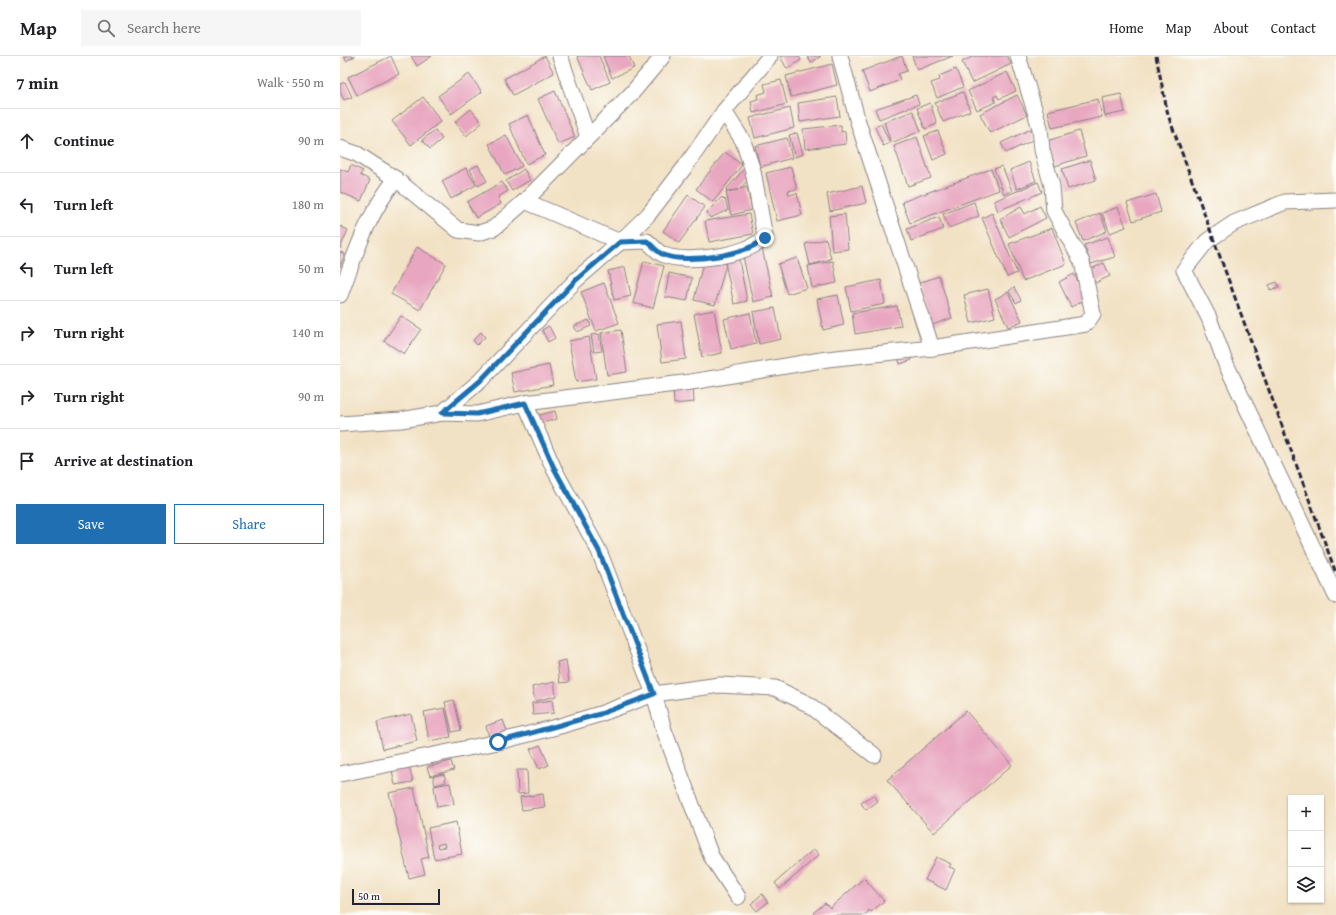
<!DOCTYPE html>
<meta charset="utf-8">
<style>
body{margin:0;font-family:"Gentium Book Plus",serif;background:#f6f6f6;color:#202124}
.controls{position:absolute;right:12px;bottom:12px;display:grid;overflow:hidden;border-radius:0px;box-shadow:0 1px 3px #0004}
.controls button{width:36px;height:36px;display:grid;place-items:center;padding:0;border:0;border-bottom:1px solid #e0e0e0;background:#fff;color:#202124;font:20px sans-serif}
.scale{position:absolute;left:12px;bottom:10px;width:88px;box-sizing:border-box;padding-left:4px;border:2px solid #22223b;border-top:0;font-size:11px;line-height:14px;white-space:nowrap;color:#22223b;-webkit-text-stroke:3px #fdfcf7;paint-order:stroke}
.stop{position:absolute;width:12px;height:12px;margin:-9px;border:3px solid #1f6fb2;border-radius:50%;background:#fff}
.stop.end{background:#1f6fb2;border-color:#fff;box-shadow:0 1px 4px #0008}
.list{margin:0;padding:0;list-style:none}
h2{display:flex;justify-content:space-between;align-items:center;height:52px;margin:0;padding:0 16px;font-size:17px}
h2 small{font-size:13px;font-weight:400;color:#757577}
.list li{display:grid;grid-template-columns:26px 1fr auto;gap:12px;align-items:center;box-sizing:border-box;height:64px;padding:0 16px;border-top:1px solid #e0e0e0}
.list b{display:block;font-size:15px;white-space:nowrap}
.list em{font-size:13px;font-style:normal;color:#757577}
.actions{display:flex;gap:8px;padding:12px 16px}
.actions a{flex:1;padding:9px 0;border:1px solid #1f6fb2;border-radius:0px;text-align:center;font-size:14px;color:#1f6fb2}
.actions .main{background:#1f6fb2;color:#fff}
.icon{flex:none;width:22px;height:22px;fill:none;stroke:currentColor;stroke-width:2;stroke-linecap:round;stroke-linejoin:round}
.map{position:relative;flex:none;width:996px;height:859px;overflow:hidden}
header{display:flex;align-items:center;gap:24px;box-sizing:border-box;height:56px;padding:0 20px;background:#fff;border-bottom:1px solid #e0e0e0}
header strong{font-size:19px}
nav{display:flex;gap:22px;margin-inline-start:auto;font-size:14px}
.search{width:280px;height:36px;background:#f6f6f6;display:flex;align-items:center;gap:10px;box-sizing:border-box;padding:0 14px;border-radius:0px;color:#757577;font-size:15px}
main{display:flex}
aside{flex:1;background:#fff}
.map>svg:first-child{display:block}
.building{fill:#e8a6c0;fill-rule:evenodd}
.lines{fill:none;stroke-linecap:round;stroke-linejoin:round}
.minor-casing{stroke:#8a8280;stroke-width:17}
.minor{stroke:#fff;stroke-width:15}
.rail{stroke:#22223b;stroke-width:3;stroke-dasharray:6 3;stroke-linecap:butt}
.route{stroke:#1f6fb2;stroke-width:5}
</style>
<header>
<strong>Map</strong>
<div class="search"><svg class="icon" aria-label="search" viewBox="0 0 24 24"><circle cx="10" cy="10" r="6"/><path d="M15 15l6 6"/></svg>Search here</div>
<nav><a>Home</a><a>Map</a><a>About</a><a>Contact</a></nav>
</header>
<main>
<aside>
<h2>7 min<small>Walk · 550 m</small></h2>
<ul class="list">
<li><svg class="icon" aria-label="ahead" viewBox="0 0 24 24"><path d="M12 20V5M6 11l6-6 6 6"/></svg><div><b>Continue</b></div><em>90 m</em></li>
<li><svg class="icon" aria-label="left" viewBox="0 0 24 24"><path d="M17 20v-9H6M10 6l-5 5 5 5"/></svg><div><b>Turn left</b></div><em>180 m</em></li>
<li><svg class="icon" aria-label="left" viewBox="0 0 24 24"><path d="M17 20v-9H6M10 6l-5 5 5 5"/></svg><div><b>Turn left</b></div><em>50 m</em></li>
<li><svg class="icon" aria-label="right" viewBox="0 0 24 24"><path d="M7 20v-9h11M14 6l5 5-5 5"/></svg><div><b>Turn right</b></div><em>140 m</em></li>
<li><svg class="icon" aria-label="right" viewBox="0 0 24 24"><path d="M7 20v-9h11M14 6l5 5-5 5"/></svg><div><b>Turn right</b></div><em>90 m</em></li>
<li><svg class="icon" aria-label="arrive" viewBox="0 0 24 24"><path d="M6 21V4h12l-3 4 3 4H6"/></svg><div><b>Arrive at destination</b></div></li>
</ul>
<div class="actions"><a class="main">Save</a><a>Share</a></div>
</aside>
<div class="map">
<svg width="996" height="859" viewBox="0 0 996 859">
<rect width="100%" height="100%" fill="#fdfcf7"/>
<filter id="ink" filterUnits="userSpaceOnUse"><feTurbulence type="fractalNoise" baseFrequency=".025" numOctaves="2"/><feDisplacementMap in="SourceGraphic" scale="8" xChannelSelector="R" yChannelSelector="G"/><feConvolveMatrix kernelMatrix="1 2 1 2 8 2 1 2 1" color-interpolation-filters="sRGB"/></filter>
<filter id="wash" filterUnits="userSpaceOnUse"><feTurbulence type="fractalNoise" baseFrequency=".012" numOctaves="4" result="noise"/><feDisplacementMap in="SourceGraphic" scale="16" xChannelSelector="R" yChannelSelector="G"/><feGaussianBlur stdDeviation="0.9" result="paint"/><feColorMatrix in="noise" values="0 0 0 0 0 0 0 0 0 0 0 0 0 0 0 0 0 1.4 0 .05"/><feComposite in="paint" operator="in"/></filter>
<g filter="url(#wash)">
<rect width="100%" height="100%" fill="#f2e2c5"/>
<g id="blocks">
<g class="building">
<polygon points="4,0 15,0 6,5"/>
<polygon points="51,0 59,18 17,39 8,21"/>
<polygon points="71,0 92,0 77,10"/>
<polygon points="205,0 214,17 173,39 164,23"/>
<polygon points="237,0 259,0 270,26 252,34"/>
<polygon points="263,0 289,0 294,12 272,22"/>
<polygon points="440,0 459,0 461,4 447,13"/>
<polygon points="467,0 481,0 471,7"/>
<polygon points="562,0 567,15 558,18 560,24 530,36 522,15"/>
<polygon points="572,0 613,0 577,14"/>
<polygon points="634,0 667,0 671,8 632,27 622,6"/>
<polygon points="492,8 497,29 451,41 446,20"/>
<polygon points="616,13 623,31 597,42 591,27 600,24 599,20"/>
<polygon points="667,16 676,35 659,43 657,39 653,41 656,46 637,54 628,35"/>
<polygon points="129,18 142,36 111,58 98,40"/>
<polygon points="441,24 447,48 413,57 411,45 418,43 417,39 426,36 424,28"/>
<polygon points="5,26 12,41 4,44 0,36 0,28"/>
<polygon points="215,35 235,81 218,88 198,43"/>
<polygon points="623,36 630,55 603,66 595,47"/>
<polygon points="781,38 785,56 765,60 762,42"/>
<polygon points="576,39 579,48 539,63 535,53"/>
<polygon points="677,39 687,59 650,77 640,58"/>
<polygon points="83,41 101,65 71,89 52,65"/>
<polygon points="497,41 500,60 460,66 458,47"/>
<polygon points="758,43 762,61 712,72 708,55"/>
<polygon points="590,47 597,68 585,73 577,52"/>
<polygon points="450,52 454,72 415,82 410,62"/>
<polygon points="131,53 142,67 126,80 115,66"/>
<polygon points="573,55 581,75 551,87 544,66"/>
<polygon points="188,59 205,99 186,108 169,68"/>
<polygon points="541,68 550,87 543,90 535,71"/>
<polygon points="501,69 501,76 505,75 506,88 465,93 463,73"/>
<polygon points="691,73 695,83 666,97 661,87"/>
<polygon points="95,74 102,83 90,93 82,84"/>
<polygon points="598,75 607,98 593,104 584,80"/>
<polygon points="739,75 746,100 715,110 707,85"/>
<polygon points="457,77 463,98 455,101 449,79"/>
<polygon points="166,79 182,110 165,119 149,88"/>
<polygon points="577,81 591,122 568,130 554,90"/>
<polygon points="447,82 452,102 420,111 415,90"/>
<polygon points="385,96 402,109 373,146 356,133"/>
<polygon points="750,104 756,124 728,133 722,113"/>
<polygon points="689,106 696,125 677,133 670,114"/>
<polygon points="11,109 23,115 20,119 30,124 21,145 0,136 0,113 8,116"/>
<polygon points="138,109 147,125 138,130 130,113"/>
<polygon points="662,110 672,135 664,138 654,113"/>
<polygon points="451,111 457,133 448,135 449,139 457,137 462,159 437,165 426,117"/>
<polygon points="126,112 136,129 111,143 102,125"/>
<polygon points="184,113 190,124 172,135 166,125"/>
<polygon points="404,113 409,123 400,133 407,131 412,154 391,159 386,136 398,134 387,135 386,134"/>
<polygon points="651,113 659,134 570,167 562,146"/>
<polygon points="162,126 168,135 158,141 161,148 136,162 127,146"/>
<polygon points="698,126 702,136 658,155 654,145"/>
<polygon points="522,130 526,147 490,155 487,138"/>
<polygon points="816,138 821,156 793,165 787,147"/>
<polygon points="348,139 365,151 339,187 323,175"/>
<polygon points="382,141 384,144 385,143 388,154 370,162 367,156"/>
<polygon points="634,146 639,160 609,172 603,158"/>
<polygon points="700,150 706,162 669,181 660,163 681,151 685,158"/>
<polygon points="778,151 786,171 770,177 762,157"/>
<polygon points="652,157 677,217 667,221 642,162"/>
<polygon points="760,157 767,175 743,185 736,167"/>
<polygon points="409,158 413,178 369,186 365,165"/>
<polygon points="505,158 508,193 492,195 489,160"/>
<polygon points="599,161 603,173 571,185 567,173"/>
<polygon points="0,170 8,174 0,193"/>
<polygon points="712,172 726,208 683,225 669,188"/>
<polygon points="768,181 775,201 751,208 744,189"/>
<polygon points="486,183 491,203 470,209 465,188"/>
<polygon points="77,191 106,208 80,254 51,238"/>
<polygon points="422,192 433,241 413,246 402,196"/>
<polygon points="0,196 5,198 0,211"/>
<polygon points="398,199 407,245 394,248 384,202"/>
<polygon points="457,202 467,232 447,238 438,208"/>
<polygon points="364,203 386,208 375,249 354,244"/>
<polygon points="304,205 324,210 313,252 293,247"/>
<polygon points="493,205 497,227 472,232 468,210"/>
<polygon points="764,207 770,220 755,227 749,214"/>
<polygon points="285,211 291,240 274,244 268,215"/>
<polygon points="329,217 352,222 347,245 325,241"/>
<polygon points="734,218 747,243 731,251 719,226"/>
<polygon points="599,220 612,262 592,269 579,227"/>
<polygon points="541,224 545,248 511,255 506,231"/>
<polygon points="937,226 939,231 930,234 929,229"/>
<polygon points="264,227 279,267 256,275 241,236"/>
<polygon points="674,231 681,244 676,247 669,235"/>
<polygon points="648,233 655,261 631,267 624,239"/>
<polygon points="668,236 682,265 668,271 655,243"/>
<polygon points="498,239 504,269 483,274 477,243"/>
<polygon points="557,250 561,270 515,278 512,257"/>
<polygon points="435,252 441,283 419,288 413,256"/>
<polygon points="374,254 382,297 362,301 354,258"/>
<polygon points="410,257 416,287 391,293 384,263"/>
<polygon points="61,260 81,273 64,298 44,285"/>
<polygon points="249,264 251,270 237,276 234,270"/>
<polygon points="341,265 346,303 322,306 317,268"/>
<polygon points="209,270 215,282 208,286 202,274"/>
<polygon points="281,274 287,316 267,319 261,277"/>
<polygon points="141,276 145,281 137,289 133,284"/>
<polygon points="259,278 262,295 254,296 251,279"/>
<polygon points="249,281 256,323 236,326 229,285"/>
<polygon points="570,298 572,304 560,308 558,301"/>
<polygon points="209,309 213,329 175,336 171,317"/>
<polygon points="353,330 354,346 334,348 333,332"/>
<polygon points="215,355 217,363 201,367 199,359"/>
<polygon points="226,604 229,626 220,627 217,606"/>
<polygon points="214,626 216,640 195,645 192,631"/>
<polygon points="114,644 121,674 112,676 105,646"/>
<polygon points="212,644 214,657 193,659 192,647"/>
<polygon points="105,652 111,681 89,685 84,656"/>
<polygon points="626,655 672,709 594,777 547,724"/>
<polygon points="71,658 77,685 43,693 37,666"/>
<polygon points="163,664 167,675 149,681 146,670"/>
<polygon points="200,689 209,709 199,713 190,693"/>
<polygon points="111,705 114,714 90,720 87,711"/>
<polygon points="69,710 73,726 55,729 52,714"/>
<polygon points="177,714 187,714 188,737 178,738"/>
<polygon points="104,718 106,726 95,729 93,720"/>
<polygon points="110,727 114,748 97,751 94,730"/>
<polygon points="74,732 89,801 81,803 85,818 69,822 49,737"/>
<polygon points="203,738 205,751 182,754 180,741"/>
<polygon points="534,739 538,745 526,754 521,747"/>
<path d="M 116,766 L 122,798 L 94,803 L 88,772 ZM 104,787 L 105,791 L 98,792 L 97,789 Z"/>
<polygon points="474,793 479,799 440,833 435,827"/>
<polygon points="596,801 611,808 609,811 615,813 606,834 585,824"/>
<polygon points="524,822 544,845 531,856 529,854 526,859 475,859 473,857 485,847 490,852"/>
<polygon points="422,838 428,846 417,855 411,848"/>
</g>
</g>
</g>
<g filter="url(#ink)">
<use href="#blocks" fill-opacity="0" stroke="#8a8280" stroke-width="1"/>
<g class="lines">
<defs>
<g id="minor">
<polyline points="220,0 248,81"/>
<polyline points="500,0 518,66 592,292"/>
<polyline points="0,92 17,98 56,123 118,174 139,177 154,172 185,145 292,37 323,0"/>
<polyline points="996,144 945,146 894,167 867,185 844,214 869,262 885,306 996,540"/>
<path d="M 185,145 L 280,186 L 307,185 C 312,189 318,197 324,199 C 346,208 408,200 425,181 L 413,115 L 403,85 L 384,55"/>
<path d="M 0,239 C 15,199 28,157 56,123"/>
<polyline points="185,347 214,413 259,495 314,638 324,674 371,800 398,841"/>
<polyline points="102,357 140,325 236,224 280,186 308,159 345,111 384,55 430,0"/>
<polyline points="0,368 61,364 102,357 137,358 185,347 351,326 487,303 592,292 746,268 753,258 742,206 714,155 712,130 702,94 700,72 678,0"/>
<polyline points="0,718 158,686 220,670 260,658 314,638 380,629 435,632 468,648 534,699"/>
</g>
</defs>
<use href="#minor" class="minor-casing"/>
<use href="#minor" class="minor"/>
<polyline class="rail" points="816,0 828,59 996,517"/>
</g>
</g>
<g class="lines" filter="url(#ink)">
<path class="route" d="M 158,686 L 260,658 L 314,638 L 259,495 L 214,412 L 185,347 L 137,358 L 102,357 L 140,325 L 236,224 L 280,186 L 307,185 C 312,189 318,197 324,199 C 346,208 408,199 425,182"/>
</g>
</svg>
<div class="controls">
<button>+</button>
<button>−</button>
<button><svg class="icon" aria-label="layers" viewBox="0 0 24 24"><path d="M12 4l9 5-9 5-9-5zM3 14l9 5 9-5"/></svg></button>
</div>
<div class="scale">50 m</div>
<div class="stop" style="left:158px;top:686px"></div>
<div class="stop end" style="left:425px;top:182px"></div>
</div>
</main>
